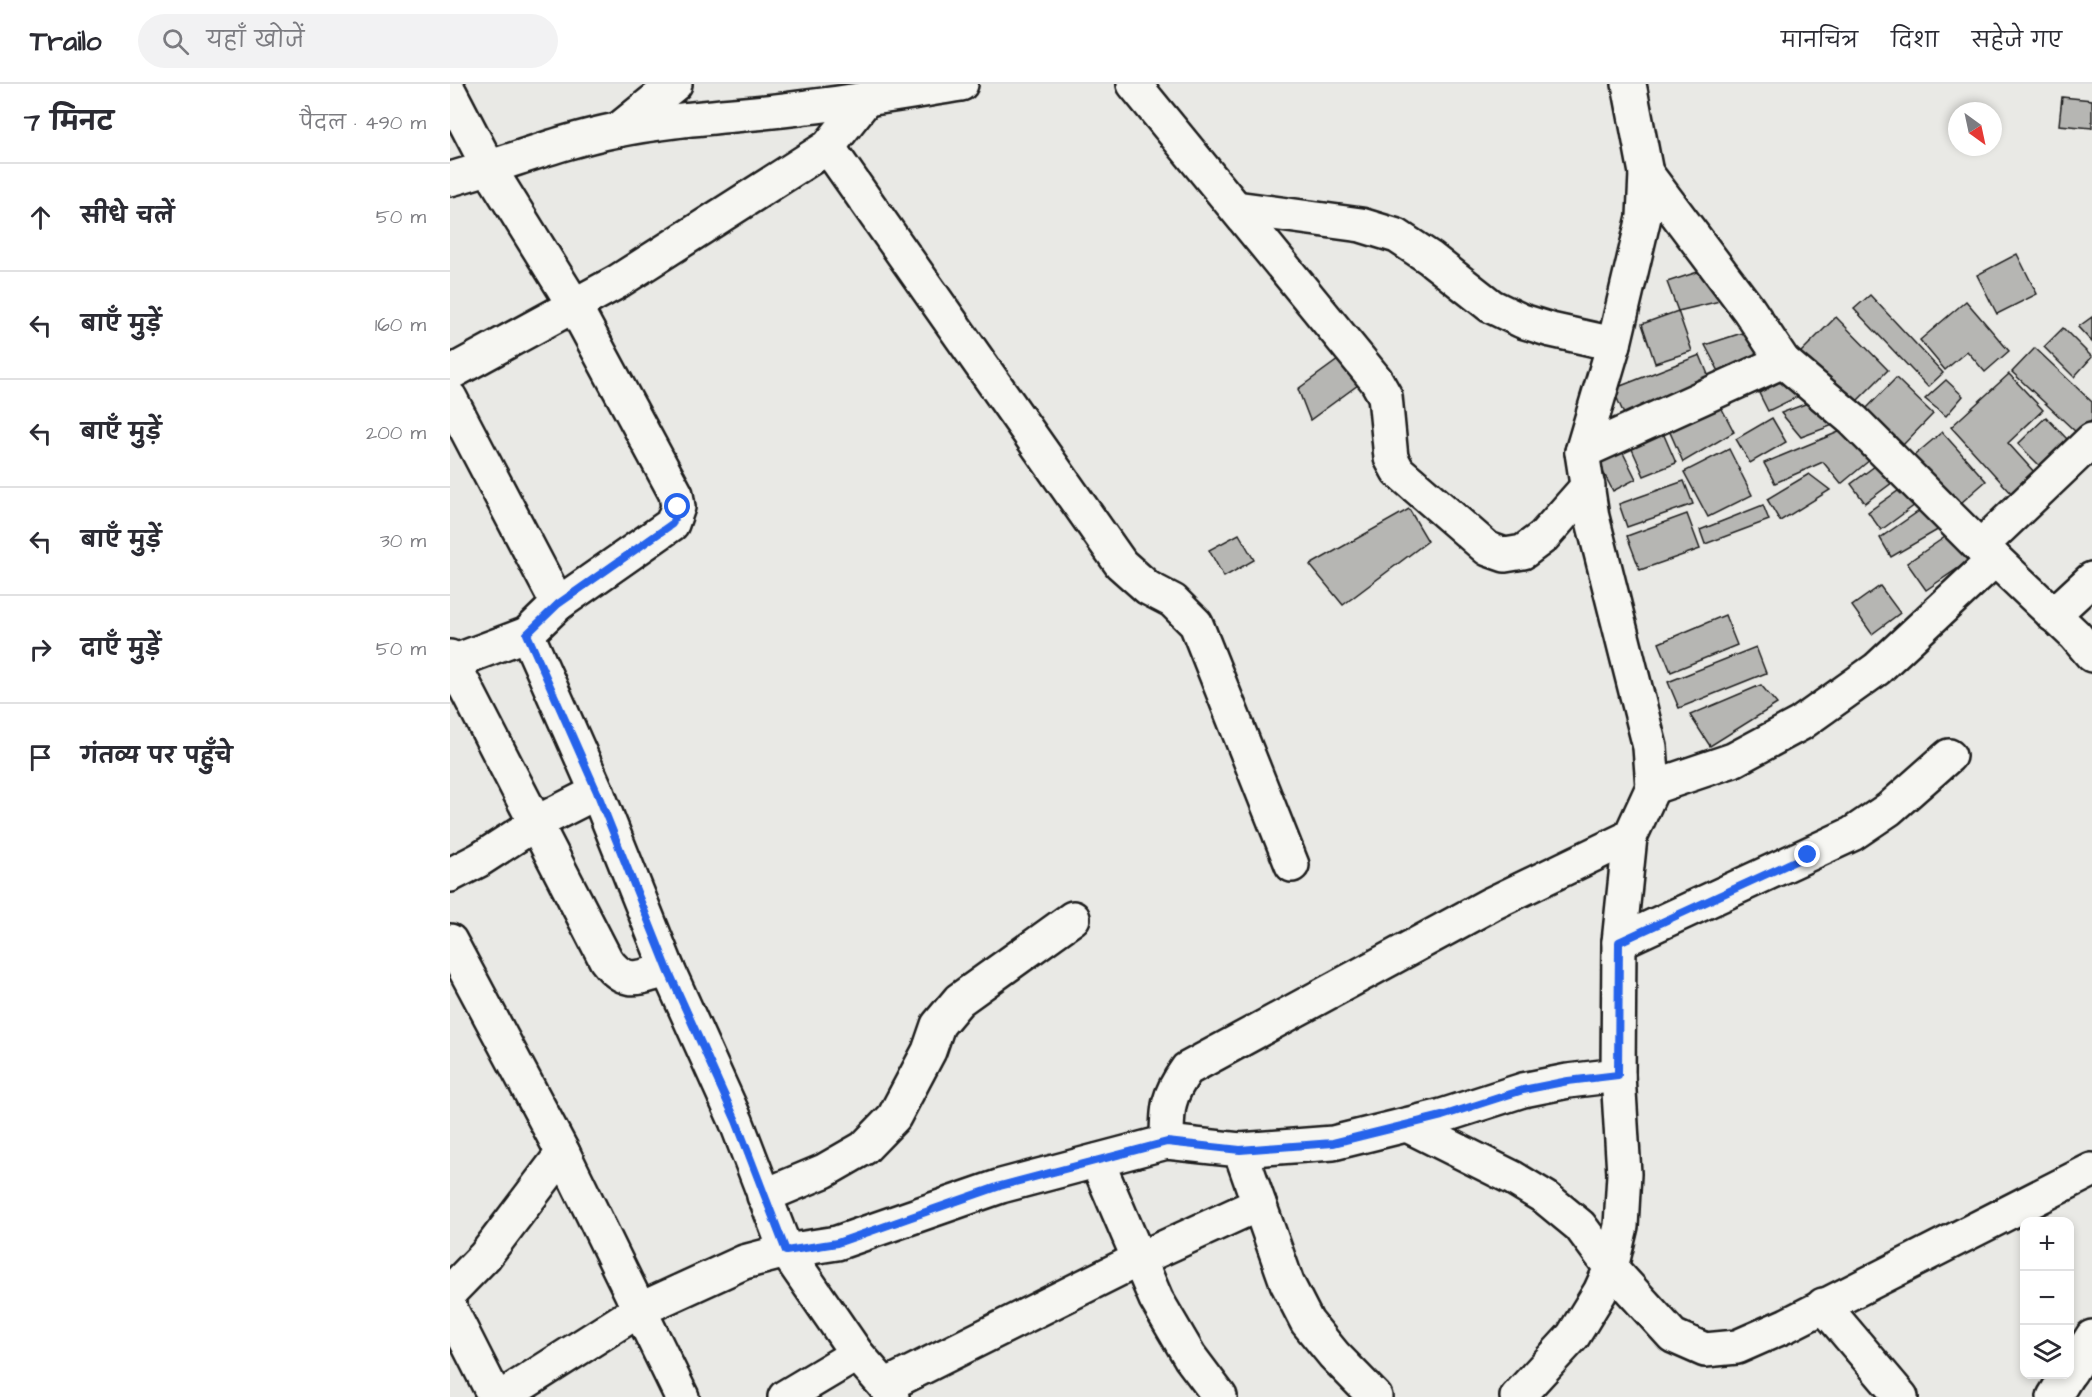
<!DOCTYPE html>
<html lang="hi">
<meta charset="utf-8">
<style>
body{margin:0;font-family:"Architects Daughter","Playpen Sans Deva",sans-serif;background:#f2f2f3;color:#2b2b33}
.controls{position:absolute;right:18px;bottom:18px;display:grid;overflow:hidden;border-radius:12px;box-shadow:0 3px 9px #0003}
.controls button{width:54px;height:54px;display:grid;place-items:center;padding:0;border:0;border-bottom:2px solid #e1e1e2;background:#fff;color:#2b2b33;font:30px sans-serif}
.compass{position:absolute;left:1498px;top:18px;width:54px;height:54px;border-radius:50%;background:#fff;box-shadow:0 3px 9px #0003;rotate:147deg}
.stop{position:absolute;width:18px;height:18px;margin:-14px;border:4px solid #2563eb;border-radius:50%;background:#fff}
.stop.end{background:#2563eb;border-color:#fff;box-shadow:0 2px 6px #0008}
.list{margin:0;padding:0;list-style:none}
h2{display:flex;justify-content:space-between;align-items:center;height:78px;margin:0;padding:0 24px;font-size:26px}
h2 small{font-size:20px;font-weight:400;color:#7c7c81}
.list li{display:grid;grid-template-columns:39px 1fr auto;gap:18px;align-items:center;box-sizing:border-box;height:108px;padding:0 24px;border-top:2px solid #e1e1e2}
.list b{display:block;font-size:22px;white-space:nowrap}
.list em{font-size:20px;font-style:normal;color:#7c7c81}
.icon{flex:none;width:33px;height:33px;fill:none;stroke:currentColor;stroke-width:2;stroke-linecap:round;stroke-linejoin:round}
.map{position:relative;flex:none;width:1642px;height:1313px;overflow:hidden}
header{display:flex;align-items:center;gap:36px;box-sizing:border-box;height:84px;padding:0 30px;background:#fff;border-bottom:2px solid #e1e1e2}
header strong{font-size:28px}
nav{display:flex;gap:33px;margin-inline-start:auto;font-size:21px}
.search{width:420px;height:54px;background:#f2f2f3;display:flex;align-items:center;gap:15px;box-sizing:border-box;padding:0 21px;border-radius:33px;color:#7c7c81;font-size:22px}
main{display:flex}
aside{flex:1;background:#fff}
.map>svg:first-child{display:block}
.building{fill:#b6b6b3;stroke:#1c1c1c;stroke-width:1.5}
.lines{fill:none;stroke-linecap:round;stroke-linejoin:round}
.minor-casing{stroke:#1c1c1c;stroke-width:38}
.tertiary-casing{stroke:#1c1c1c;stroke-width:38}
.minor{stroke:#f6f6f2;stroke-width:33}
.tertiary{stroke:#f6f6f2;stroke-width:33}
.route{stroke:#2563eb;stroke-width:8}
</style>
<header>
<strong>Trailo</strong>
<div class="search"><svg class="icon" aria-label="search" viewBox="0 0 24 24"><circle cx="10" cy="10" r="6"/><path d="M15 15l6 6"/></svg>यहाँ खोजें</div>
<nav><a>मानचित्र</a><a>दिशा</a><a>सहेजे गए</a></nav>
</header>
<main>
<aside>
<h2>7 मिनट<small>पैदल · 490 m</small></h2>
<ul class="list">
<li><svg class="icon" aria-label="ahead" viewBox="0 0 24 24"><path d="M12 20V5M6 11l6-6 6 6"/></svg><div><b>सीधे चलें</b></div><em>50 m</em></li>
<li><svg class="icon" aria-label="left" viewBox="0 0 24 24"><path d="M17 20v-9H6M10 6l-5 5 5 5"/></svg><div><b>बाएँ मुड़ें</b></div><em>160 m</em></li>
<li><svg class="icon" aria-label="left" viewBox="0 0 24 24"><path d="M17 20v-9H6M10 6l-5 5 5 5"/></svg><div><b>बाएँ मुड़ें</b></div><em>200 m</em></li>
<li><svg class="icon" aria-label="left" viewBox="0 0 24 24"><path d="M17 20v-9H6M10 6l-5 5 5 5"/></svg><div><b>बाएँ मुड़ें</b></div><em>30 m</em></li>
<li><svg class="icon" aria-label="right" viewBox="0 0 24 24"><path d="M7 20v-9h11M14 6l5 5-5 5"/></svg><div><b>दाएँ मुड़ें</b></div><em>50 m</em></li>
<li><svg class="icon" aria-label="arrive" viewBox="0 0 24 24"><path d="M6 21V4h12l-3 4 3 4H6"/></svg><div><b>गंतव्य पर पहुँचे</b></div></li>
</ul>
</aside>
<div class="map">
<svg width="1642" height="1313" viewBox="0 0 1642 1313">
<rect width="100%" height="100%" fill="#e9e9e5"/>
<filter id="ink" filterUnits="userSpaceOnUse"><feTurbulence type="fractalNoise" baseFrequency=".0167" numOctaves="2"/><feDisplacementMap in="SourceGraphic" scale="12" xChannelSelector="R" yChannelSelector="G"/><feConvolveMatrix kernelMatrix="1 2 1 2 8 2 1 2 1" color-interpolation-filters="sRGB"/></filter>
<g filter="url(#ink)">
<g class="building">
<polygon points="1612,13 1642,16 1642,44 1609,41"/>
<polygon points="1567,170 1587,210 1547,230 1527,191"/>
<polygon points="1260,184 1270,217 1228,227 1217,198"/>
<polygon points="1420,211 1493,289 1478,303 1404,225"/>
<polygon points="1516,217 1559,267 1535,288 1517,267 1495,286 1470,256"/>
<polygon points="1228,227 1242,267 1205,279 1192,240"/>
<polygon points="1386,233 1438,286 1398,326 1346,273"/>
<polygon points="1642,233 1642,258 1628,243"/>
<polygon points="1613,244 1642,273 1624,293 1594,263"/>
<polygon points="1298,247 1310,275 1272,293 1255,261"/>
<polygon points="1585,264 1642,318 1642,336 1628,350 1562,288"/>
<polygon points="899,268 912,298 860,336 848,305"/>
<polygon points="1250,271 1261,298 1176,335 1163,305"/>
<polygon points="1559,290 1593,326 1558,359 1585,389 1562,410 1501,343"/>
<polygon points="1338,294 1355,309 1318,327 1309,309"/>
<polygon points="1446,294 1483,330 1452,362 1415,326"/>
<polygon points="1496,296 1513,312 1496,332 1475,315"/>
<polygon points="1366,316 1386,340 1351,353 1331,329"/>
<polygon points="1270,321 1284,348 1233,378 1219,346"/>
<polygon points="1596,333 1617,355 1590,382 1568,360"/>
<polygon points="1322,334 1336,358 1300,379 1286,355"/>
<polygon points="1396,345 1421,375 1391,400 1373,378 1325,399 1314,379"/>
<polygon points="1492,348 1536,397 1504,425 1460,375"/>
<polygon points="1213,349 1226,379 1194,392 1181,363"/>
<polygon points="1170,363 1186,395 1163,407 1146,374"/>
<polygon points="1279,365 1302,411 1258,433 1234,388"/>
<polygon points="1429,379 1443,398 1415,419 1401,400"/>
<polygon points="1359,390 1380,406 1330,437 1317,415"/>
<polygon points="1234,397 1243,420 1177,443 1169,420"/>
<polygon points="1448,407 1465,421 1431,446 1418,428"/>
<polygon points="1313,421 1319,436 1255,460 1250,446"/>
<polygon points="959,425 978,457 893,521 860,481"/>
<polygon points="1472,425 1491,444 1441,473 1430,454"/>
<polygon points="1237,430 1250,465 1190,486 1177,452"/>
<polygon points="1501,449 1520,476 1476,506 1457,479"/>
<polygon points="789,450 804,476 774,493 759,466"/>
<polygon points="1430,502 1450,529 1422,550 1402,522"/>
<polygon points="1275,531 1287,561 1221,588 1209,559"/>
<polygon points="1306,563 1316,589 1229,624 1218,598"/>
<polygon points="1311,601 1327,620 1260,662 1240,631"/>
</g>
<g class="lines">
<defs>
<g id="minor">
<polyline points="684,0 926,296 935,312 941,374 948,387 1038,465 1055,471 1073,468 1093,453 1138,402"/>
<polyline points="0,9 39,84 124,221 226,410 228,423 222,440 108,520 77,550 0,579"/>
<polyline points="168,46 225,0"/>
<polyline points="378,63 671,480 698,504 723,517 746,540 842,781"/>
<polyline points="1196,89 1299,226 1333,277"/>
<polyline points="786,124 911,141 947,152 980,174 1041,222 1072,237 1101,246 1164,260"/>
<polyline points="0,289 167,198 378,63 417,14"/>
<polyline points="0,314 108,520"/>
<polyline points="1132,368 1333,277 1403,336 1530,463 1545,475 1625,551 1642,571"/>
<polyline points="1530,463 1642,356"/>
<polyline points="1603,531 1642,495"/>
<polyline points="77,550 147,708 218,886 286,1037 336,1167 407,1270 435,1302 442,1313"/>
<path d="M 0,573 L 156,876 C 176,903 189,893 218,886"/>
<polyline points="1203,703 1283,676 1350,640 1427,585 1545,475"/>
<polyline points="0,791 29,776 86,739 147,708"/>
<polyline points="0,857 113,1069 232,1313"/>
<polyline points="1169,858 1402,750 1439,725 1499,672"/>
<polyline points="957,1041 1063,1094 1096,1114 1130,1142 1161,1184 1223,1252 1255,1266 1287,1263 1337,1241 1642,1086"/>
<path d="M 717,1058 C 717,1024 717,1013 737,985 L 1041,820 L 1180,753"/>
<polyline points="790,1066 837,1199 857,1238 884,1271 925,1313"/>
<polyline points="647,1077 706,1215 740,1273 770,1313"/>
<polyline points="314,1112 374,1087 414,1064 444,1033 479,967 488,941 509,916 623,834"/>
<polyline points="0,1208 35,1172 113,1069"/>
<polyline points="1373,1221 1451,1313"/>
<polyline points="0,1224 45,1313"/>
<polyline points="435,1302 689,1175 809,1120"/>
<polyline points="52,1313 189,1226 294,1178 336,1167 387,1159 551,1102 717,1058 790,1066 883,1059 992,1032 1073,1006 1118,997 1168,991"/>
<polyline points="335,1313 407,1270"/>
<polyline points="1067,1313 1123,1252 1150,1208 1161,1184 1171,1142 1174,1090 1168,991 1169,858 1180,753 1203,703 1200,663 1142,433 1132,368 1164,260 1194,133 1196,89 1179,0"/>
</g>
<g id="tertiary">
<path d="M 0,95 C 56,80 110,57 167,46 C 230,33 294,32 357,23 C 409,17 460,8 511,0"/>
<polyline points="1620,1288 1642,1253"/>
<polyline points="1604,1313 1618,1290"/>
</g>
</defs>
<use href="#minor" class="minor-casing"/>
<use href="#tertiary" class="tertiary-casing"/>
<use href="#minor" class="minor"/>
<use href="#tertiary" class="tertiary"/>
</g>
</g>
<g class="lines" filter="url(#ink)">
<polyline class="route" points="228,423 222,440 108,520 77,550 147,708 218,886 286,1037 336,1167 387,1159 550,1102 717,1058 790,1066 883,1059 992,1032 1073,1006 1118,997 1168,991 1169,858 1358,771"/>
</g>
</svg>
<div class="controls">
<button>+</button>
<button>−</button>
<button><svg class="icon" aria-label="layers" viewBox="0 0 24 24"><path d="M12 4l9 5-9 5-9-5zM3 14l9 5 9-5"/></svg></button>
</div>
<svg class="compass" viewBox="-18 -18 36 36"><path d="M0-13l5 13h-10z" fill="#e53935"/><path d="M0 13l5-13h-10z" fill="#7c7c81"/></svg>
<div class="stop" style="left:228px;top:423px"></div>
<div class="stop end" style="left:1358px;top:771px"></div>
</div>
</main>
